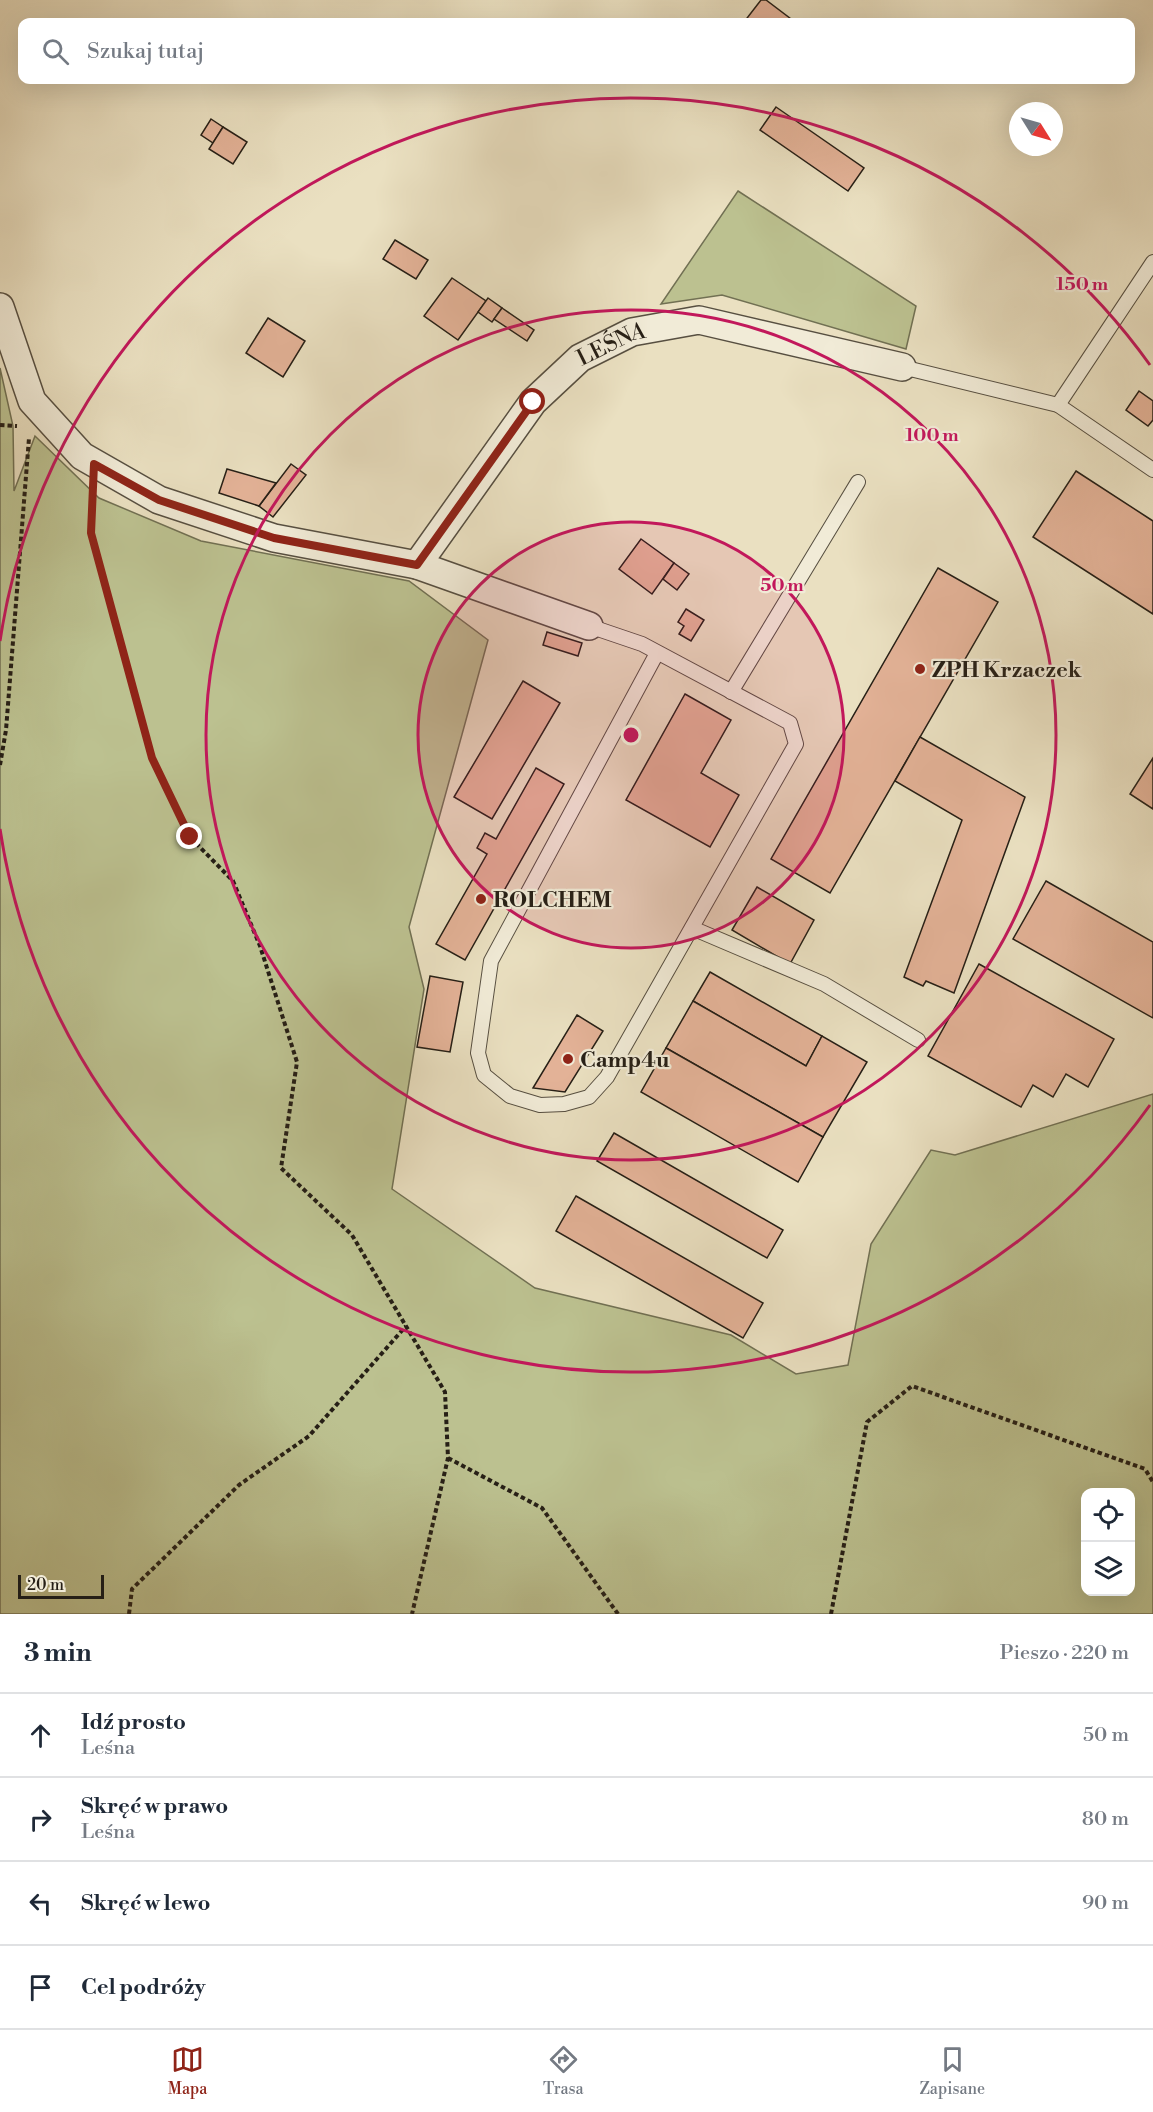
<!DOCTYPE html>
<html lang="pl">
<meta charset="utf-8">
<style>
body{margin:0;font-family:"Libre Bodoni",serif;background:#f2f2f3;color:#1f2937}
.controls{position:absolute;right:18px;bottom:18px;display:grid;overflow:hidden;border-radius:12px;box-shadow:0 6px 24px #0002}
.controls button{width:54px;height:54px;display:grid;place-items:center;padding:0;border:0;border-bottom:2px solid #e0e1e3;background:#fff;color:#1f2937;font:30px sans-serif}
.compass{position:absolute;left:1009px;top:102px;width:54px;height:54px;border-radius:50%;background:#fff;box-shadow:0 6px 24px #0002;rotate:127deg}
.scale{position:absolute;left:18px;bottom:15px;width:86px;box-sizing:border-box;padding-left:6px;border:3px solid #261f16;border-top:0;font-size:16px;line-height:21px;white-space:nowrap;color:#261f16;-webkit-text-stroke:4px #f1ebd7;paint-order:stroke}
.stop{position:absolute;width:18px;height:18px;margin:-14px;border:4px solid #8f2418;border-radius:50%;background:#fff}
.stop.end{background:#8f2418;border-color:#fff;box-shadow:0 2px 6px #0008}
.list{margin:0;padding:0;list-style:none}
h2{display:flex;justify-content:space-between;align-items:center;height:78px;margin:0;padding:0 24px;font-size:26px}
h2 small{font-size:20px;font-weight:400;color:#747a83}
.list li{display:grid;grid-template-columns:39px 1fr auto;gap:18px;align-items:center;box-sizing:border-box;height:84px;padding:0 24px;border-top:2px solid #e0e1e3}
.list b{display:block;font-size:22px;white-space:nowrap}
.list p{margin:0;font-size:20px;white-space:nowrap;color:#747a83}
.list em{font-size:20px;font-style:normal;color:#747a83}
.icon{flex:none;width:33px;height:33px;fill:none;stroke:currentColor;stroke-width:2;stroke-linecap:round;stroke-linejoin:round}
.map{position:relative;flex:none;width:1153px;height:1614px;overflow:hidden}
.search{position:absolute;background:#fff;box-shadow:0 6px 24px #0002;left:18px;right:18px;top:18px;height:66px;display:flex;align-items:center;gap:15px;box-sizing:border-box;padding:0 21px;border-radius:12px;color:#747a83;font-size:22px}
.sheet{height:414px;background:#fff}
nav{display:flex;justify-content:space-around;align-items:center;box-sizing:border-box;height:84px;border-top:2px solid #e0e1e3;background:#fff;font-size:16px;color:#747a83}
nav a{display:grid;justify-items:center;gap:3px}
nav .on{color:#8f2418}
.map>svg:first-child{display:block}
.green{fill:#bcc190;stroke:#717053;stroke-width:1.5;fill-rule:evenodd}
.building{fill:#e3b297;stroke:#261f16;stroke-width:1.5}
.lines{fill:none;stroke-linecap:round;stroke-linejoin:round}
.lane-casing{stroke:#574f41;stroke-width:16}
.street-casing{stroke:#574f41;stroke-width:30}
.path{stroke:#261f16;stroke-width:4;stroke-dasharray:4.5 3;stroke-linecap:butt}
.lane{stroke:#f1ebd7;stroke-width:14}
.street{stroke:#f1ebd7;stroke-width:27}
.route{stroke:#8f2418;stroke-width:8}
.ring{fill:none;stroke:#c2185b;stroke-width:3}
.poi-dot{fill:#8f2418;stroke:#f1ebd7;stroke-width:2}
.labels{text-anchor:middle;stroke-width:4.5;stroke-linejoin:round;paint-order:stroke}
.street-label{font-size:22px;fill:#261f16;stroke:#f1ebd7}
.poi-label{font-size:22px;font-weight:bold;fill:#261f16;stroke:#f1ebd7;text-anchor:start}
.centre{fill:#c2185b;stroke:#f1ebd7;stroke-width:3}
.ring-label{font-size:18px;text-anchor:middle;font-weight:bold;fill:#c2185b;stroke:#f1ebd7;stroke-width:4.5;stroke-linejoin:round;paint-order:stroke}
</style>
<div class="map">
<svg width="1153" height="1614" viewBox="0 0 1153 1614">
<rect width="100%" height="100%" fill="#eae0c1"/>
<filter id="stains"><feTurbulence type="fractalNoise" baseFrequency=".00333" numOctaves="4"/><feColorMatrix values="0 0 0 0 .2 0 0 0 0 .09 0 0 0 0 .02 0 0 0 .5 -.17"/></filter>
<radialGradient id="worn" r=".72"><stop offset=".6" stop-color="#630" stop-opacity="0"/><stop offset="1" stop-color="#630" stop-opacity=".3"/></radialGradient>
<g class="green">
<polygon points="738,191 916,306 906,349 722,295 661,304"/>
<path d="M 0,368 L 13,426 L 14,491 L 35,436 L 99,498 L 201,541 L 409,581 L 488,640 L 409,927 L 424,989 L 392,1189 L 535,1288 L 731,1335 L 796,1374 L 848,1365 L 871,1244 L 931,1150 L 955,1155 L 1153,1094 L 1153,1614 L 0,1614 ZM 1130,1492 L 1130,1592 L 1086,1592 L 1086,1492 Z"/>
</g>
<g class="building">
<polygon points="761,0 766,0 795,22 744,22"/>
<polygon points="776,107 864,168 848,191 760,130"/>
<polygon points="211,119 223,127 213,143 201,135"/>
<polygon points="223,127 247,142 233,164 209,149"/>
<polygon points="395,240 428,260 416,279 383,259"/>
<polygon points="452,278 486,301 458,340 424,316"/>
<polygon points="488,298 502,308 492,322 478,312"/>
<polygon points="502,308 534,330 527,341 494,319"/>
<polygon points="268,318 305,341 283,377 246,353"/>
<polygon points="1139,391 1153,401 1153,420 1148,426 1126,410"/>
<polygon points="291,464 306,475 273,517 259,506"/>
<polygon points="227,469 276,483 259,506 219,493"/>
<polygon points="1076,471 1153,521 1153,614 1033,537"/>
<polygon points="641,539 674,563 652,594 619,569"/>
<polygon points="674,563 689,574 677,590 663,579"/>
<polygon points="938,568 998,602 830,893 771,859"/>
<polygon points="686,609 704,620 691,641 679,634 684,626 678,622"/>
<polygon points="547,632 582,643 578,656 543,645"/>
<polygon points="523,681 560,703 492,819 454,797"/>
<polygon points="685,694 731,720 701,773 739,795 710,847 626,800"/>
<polygon points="920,737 1025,797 954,993 926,981 923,986 904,977 962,820 895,781"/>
<polygon points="1153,758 1153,809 1130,794"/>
<polygon points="536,768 564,784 465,960 436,944 487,854 477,848 485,833 496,839"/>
<polygon points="1046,881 1153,942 1153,1018 1013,939"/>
<polygon points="757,887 814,920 790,964 732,930"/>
<polygon points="979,964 1114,1039 1088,1087 1066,1074 1053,1097 1033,1085 1021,1107 928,1056"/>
<polygon points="710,972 822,1036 806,1066 693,1001"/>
<polygon points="430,976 463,982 450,1052 417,1047"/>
<polygon points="693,1001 806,1066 822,1036 867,1062 823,1137 666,1048"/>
<polygon points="577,1015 603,1031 565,1092 533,1088"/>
<polygon points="666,1048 823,1137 798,1182 641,1092"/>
<polygon points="614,1133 783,1230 767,1258 597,1161"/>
<polygon points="576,1196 763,1303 743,1338 556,1231"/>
</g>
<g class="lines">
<defs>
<g id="lane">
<polyline points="902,367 1058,405 1153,470"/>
<polyline points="1058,405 1153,262"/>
<polyline points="589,626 642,644 790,723 796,744 607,1077 589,1097 564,1104 540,1105 510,1096 484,1075 478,1053 491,961 657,653"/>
<polyline points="731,692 858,482"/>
<polyline points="692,928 824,984 918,1040"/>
</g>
<g id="street">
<path id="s1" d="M 0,307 L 32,401 L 82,456 L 159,500 L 274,538 L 417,565 L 533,402 L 580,358 L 632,332 L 699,320 L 902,367"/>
<polyline points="417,565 589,626"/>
</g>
</defs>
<use href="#lane" class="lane-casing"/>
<use href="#street" class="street-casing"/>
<g class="path">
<polyline points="0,425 17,426"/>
<polyline points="93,495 91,533 152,758 190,837 233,881 260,946 297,1062 281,1168 352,1235 445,1392 448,1458 412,1614"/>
<polyline points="0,765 6,730 29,438"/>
<polyline points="448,1458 542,1508 618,1614"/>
<polyline points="129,1614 132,1589 239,1485 309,1436 406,1326"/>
<polyline points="831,1614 867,1422 912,1386 1145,1469 1153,1482"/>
</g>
<use href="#lane" class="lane"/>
<use href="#street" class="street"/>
</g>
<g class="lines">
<polyline class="route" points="190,837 152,758 91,533 94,464 159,500 274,538 417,565 533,402"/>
</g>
<circle cx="631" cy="735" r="213" fill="#c2185b" fill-opacity=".12"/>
<g class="ring">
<circle cx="631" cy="735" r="213"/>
<circle cx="631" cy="735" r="425"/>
<path d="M1150 1105A638 638 0 0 1 0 829M0 641A638 638 0 0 1 1150 365"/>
</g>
<g class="poi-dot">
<circle cx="920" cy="669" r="6"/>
<circle cx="481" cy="899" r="6"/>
<circle cx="568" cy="1059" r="6"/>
</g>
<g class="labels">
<g class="street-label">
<text dy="8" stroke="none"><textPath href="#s1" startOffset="828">LEŚNA</textPath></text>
</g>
<g class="poi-label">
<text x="932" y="677">ZPH Krzaczek</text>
<text x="493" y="907">ROLCHEM</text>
<text x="580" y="1067">Camp4u</text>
</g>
</g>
<circle cx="631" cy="735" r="9" class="centre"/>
<g class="ring-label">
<text x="1082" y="290">150 m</text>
<text x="932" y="441">100 m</text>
<text x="782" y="591">50 m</text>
</g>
<rect width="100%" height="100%" filter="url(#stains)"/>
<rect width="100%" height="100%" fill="url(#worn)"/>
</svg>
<div class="controls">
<button><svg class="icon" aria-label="locate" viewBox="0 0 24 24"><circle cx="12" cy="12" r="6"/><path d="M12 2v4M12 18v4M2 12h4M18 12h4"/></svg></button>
<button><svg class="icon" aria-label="layers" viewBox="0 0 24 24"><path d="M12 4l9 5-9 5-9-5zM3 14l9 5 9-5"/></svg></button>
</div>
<svg class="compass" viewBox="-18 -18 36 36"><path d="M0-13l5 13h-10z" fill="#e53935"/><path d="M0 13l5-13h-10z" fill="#747a83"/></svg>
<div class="scale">20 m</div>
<div class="stop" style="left:533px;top:402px"></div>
<div class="stop end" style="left:190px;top:837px"></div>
<div class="search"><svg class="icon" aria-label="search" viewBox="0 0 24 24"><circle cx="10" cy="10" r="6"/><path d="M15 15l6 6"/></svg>Szukaj tutaj</div>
</div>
<section class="sheet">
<h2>3 min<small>Pieszo · 220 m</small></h2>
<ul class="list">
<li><svg class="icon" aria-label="ahead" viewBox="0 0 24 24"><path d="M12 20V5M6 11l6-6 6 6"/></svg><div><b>Idź prosto</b><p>Leśna</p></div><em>50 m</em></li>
<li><svg class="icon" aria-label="right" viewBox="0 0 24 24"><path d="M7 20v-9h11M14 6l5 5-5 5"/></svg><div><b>Skręć w prawo</b><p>Leśna</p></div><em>80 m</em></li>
<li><svg class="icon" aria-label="left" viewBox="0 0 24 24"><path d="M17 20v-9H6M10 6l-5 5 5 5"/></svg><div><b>Skręć w lewo</b></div><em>90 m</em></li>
<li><svg class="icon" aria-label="arrive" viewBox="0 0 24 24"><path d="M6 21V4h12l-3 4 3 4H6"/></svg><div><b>Cel podróży</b></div></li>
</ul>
</section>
<nav>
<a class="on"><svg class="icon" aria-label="map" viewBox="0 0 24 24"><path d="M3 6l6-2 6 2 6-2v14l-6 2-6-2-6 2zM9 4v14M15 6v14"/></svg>Mapa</a>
<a><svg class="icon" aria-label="directions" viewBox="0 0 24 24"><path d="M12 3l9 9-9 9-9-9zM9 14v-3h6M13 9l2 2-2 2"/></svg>Trasa</a>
<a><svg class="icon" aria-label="saved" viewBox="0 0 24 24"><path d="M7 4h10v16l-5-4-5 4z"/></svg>Zapisane</a>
</nav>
